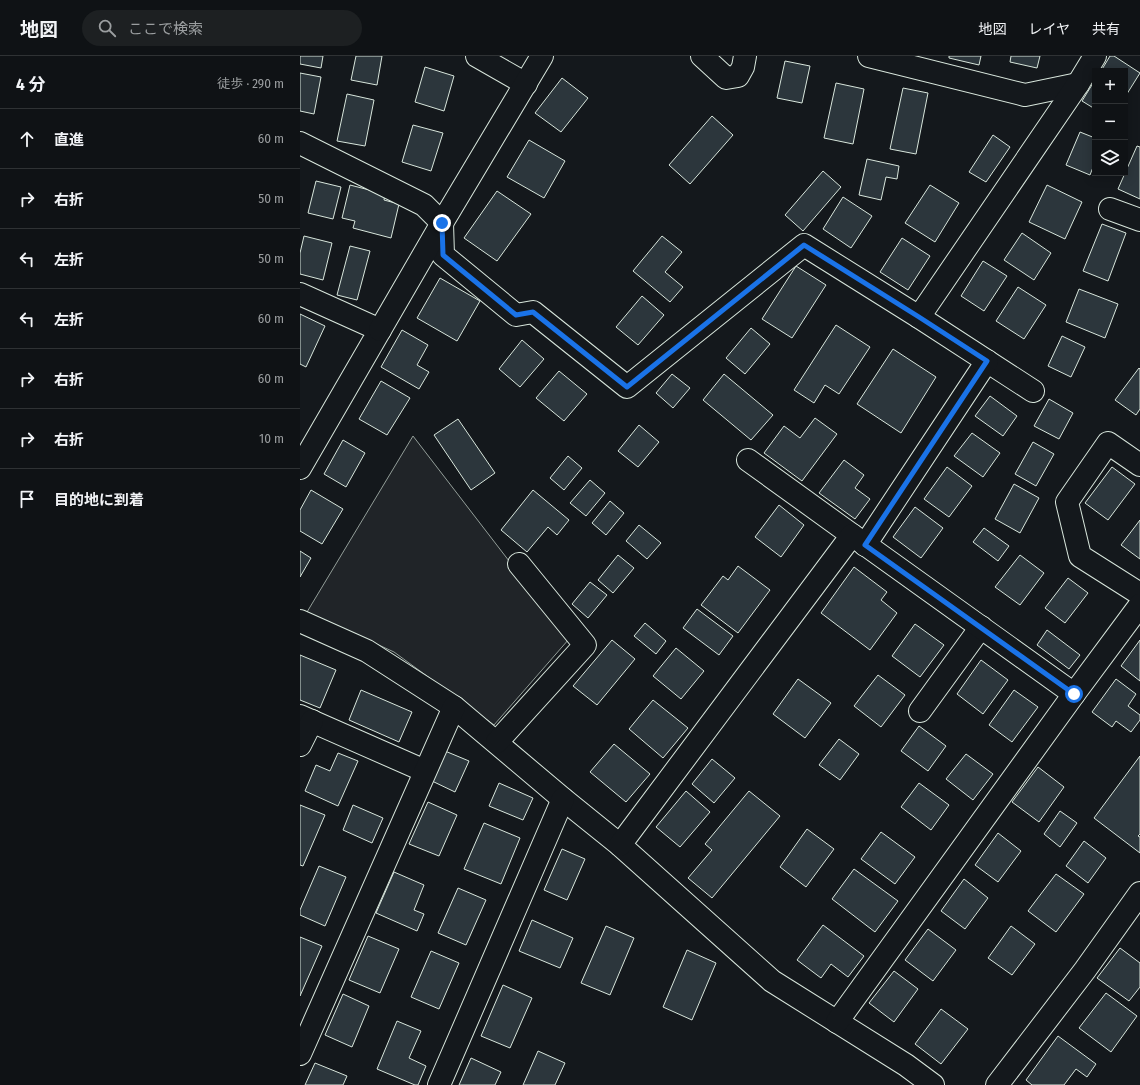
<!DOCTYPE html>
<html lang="ja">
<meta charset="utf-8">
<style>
body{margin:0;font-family:"Fira Sans Condensed","Noto Sans JP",sans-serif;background:#1d2022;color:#f1f3f6}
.controls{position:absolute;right:12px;top:12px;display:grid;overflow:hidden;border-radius:0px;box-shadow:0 2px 10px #0003}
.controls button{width:36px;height:36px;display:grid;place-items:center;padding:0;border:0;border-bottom:1px solid #2f3234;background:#0f1215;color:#f1f3f6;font:20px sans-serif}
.stop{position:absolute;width:12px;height:12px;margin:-9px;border:3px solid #1a73e8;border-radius:50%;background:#fff}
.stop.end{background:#1a73e8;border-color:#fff;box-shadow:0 1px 4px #0008}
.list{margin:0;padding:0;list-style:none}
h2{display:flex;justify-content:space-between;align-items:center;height:52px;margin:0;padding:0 16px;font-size:17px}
h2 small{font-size:13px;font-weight:400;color:#9b9ea0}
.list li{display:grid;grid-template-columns:26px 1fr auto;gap:12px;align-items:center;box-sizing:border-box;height:60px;padding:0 16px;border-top:1px solid #2f3234}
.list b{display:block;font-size:15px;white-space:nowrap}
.list em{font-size:13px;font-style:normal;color:#9b9ea0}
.icon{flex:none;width:22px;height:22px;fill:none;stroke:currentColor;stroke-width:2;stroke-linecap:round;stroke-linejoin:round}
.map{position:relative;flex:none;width:840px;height:1029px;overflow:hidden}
header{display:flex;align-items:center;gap:24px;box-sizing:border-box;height:56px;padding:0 20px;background:#0f1215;border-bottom:1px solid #2f3234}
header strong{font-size:19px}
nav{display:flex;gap:22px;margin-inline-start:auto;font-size:14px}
.search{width:280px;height:36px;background:#1d2022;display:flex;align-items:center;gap:10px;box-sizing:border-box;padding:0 14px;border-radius:22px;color:#9b9ea0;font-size:15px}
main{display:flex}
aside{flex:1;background:#0f1215}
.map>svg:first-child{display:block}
.green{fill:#202428;stroke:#939e99}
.building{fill:#2c363c;stroke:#d8e6dc}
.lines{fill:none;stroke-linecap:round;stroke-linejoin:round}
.minor-casing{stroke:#d8e6dc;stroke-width:24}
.tertiary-casing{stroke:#d8e6dc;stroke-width:24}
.minor{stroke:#14181c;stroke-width:22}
.tertiary{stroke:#14181c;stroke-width:22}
.route{stroke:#1a73e8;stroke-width:5}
</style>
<header>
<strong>地図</strong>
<div class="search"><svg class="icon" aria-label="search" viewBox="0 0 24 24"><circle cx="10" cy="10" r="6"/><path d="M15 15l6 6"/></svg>ここで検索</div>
<nav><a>地図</a><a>レイヤ</a><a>共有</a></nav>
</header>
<main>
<aside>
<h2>4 分<small>徒歩 · 290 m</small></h2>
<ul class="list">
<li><svg class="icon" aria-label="ahead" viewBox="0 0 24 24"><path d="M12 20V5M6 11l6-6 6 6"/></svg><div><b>直進</b></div><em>60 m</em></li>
<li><svg class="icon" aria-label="right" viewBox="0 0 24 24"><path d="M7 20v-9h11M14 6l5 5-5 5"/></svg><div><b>右折</b></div><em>50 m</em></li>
<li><svg class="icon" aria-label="left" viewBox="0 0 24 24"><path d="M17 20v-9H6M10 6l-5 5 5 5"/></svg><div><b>左折</b></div><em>50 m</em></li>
<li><svg class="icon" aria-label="left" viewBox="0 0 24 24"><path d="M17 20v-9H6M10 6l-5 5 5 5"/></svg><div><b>左折</b></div><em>60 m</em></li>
<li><svg class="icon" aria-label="right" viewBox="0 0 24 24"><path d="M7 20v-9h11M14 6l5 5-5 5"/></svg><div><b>右折</b></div><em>60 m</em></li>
<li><svg class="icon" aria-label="right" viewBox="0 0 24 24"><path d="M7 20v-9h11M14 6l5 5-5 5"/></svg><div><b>右折</b></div><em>10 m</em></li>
<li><svg class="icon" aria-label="arrive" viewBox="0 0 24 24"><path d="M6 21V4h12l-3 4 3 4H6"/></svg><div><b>目的地に到着</b></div></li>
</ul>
</aside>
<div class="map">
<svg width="840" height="1029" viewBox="0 0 840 1029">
<rect width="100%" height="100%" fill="#14181c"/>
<polygon class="green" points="113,380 269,583 194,669 94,596 7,556"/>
<g class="building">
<polygon points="0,0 23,0 21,12 0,8"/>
<polygon points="56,0 82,0 77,29 51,24"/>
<polygon points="649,0 681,0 679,9 649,2"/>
<polygon points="711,0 740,0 737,12 710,6"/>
<polygon points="810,0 814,0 840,17 825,41 825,15 801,15"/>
<polygon points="485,5 510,10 502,47 477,42"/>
<polygon points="125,11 154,20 144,55 115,46"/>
<polygon points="0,17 21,21 14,58 0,55"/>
<polygon points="262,22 288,42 261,76 235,57"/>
<polygon points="795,24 795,53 782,45"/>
<polygon points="536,27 564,33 553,88 524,82"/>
<polygon points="603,32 628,37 616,98 590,93"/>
<polygon points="47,38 74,44 65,90 37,85"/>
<polygon points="412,60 433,79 390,128 369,109"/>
<polygon points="113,69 143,77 131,115 102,106"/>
<polygon points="780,76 795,82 795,106 790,119 766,109"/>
<polygon points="693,79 710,91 686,126 669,116"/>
<polygon points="229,84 265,105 244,142 207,121"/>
<polygon points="837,90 840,91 840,143 818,133"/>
<polygon points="567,103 599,110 597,123 586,121 581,144 559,139"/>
<polygon points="523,115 541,131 503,175 485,159"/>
<polygon points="16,125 41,131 33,163 8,157"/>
<polygon points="50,129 85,138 84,144 99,148 91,182 53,172 55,165 42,162"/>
<polygon points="630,129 659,147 635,186 605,167"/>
<polygon points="747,129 782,146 765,183 729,166"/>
<polygon points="197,135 231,158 197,205 164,182"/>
<polygon points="543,141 572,160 551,192 523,173"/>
<polygon points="802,168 826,177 808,225 783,215"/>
<polygon points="722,177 751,197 734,224 704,204"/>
<polygon points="4,180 32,187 23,224 0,218 0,197"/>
<polygon points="362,180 382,196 365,216 383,231 370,246 333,215"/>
<polygon points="602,182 630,200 608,234 580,216"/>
<polygon points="50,190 70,195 57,244 37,239"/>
<polygon points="683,205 707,220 684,255 661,240"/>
<polygon points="496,210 526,229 492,282 462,263"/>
<polygon points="140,222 180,245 157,285 117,262"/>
<polygon points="718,231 746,249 724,283 696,265"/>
<polygon points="779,233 818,248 805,282 766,266"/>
<polygon points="342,240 364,259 338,289 316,271"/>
<polygon points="0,258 25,270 6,311 0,308"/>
<polygon points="536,269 570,291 539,338 525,329 514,347 494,334"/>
<polygon points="451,272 470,288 445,318 426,302"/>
<polygon points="102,274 128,289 117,309 129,316 119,333 81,311"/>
<polygon points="762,280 785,291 771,321 748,310"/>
<polygon points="222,284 244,303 220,331 199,313"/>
<polygon points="593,293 636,321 601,377 557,348"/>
<polygon points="839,312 840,313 840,353 836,359 815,344"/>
<polygon points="259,315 287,338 264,365 236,342"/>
<polygon points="372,318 390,332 373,352 356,337"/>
<polygon points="424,318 473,359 451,384 403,344"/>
<polygon points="81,325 110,342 87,379 59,363"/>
<polygon points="690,340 717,360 703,380 675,360"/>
<polygon points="749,343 773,357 759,383 734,370"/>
<polygon points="515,362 537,378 502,425 464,397 484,370 500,382"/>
<polygon points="158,363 195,417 171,434 134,379"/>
<polygon points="339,369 359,386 338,411 318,395"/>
<polygon points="672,377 700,397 683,421 654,400"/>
<polygon points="43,384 65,397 46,431 24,418"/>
<polygon points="733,386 754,398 736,430 715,418"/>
<polygon points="268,400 282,412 264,434 250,422"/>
<polygon points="544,404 564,419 555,432 570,443 555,463 519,437"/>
<polygon points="647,411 672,430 649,461 624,443"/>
<polygon points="812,411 835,428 808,464 785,447"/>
<polygon points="290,424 305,437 286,460 270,447"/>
<polygon points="714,428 739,442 720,477 695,463"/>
<polygon points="11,434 43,453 22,488 0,475 0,454"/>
<polygon points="233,434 269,464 257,479 248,471 227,496 201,474"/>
<polygon points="310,445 324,457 306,479 292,467"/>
<polygon points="479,449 504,469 481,501 455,481"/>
<polygon points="615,451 643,472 621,502 593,481"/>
<polygon points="840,464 840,503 821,489"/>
<polygon points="339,469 361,487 347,503 326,485"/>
<polygon points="684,472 709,490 698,505 673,486"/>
<polygon points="0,495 11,502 0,521"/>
<polygon points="318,499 334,512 313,537 298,524"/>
<polygon points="720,499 744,517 720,549 695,531"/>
<polygon points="438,510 470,534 438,577 401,549 423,520 428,524"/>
<polygon points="554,511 587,536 581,544 597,557 570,594 521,557"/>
<polygon points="768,522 788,537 765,567 745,552"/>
<polygon points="290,526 307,539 288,562 272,548"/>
<polygon points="397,553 433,580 419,599 383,572"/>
<polygon points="345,567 366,585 356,598 334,580"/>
<polygon points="615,568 644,589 620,621 592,600"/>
<polygon points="747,574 780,599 769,613 737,589"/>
<polygon points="312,584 335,603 297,649 273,630"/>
<polygon points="840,584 840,625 821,610"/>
<polygon points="376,592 404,615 381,643 353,620"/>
<polygon points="0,599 36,614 20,652 0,644"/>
<polygon points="681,604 708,624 683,658 657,638"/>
<polygon points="578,619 605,639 581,671 554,650"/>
<polygon points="498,623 531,647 505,682 473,658"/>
<polygon points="816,623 836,638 828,650 840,659 840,664 831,676 816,665 812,671 792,656"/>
<polygon points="61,634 112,656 99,686 49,664"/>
<polygon points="714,634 738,651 712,686 689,669"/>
<polygon points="353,644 388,672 363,702 329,673"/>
<polygon points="619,670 646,690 628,715 601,695"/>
<polygon points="539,683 559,698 540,724 519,709"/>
<polygon points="314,688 350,718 326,746 290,716"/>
<polygon points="145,695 169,705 155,736 132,725"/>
<polygon points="38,697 58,705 38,750 5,735 16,709 30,715"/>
<polygon points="666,698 693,718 673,744 646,723"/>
<polygon points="840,700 840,778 838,780 840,781 840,797 794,762"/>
<polygon points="412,703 435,722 414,747 392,728"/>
<polygon points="738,711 764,731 739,766 712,746"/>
<polygon points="199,727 233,742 223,764 189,750"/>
<polygon points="619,727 649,749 631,774 601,751"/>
<polygon points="386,735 410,756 380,791 356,771"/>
<polygon points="449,735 480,760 412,842 388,822 412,794 405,788"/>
<polygon points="128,746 157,759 139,800 109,788"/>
<polygon points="0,749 25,759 3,810 0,809"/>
<polygon points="53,749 83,762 72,787 43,774"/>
<polygon points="760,755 777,767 760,791 744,778"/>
<polygon points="184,767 220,782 201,828 164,813"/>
<polygon points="507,773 534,793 506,831 480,811"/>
<polygon points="581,776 615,801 595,828 561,803"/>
<polygon points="698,777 721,795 698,826 675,809"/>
<polygon points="784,785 806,802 788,827 766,810"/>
<polygon points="262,793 285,803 267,844 244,834"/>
<polygon points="19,810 46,821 25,870 0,859 0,854"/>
<polygon points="554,813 598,845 575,876 532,843"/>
<polygon points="94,816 124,829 114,854 124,858 117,875 76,857"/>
<polygon points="756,818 784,838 756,876 728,855"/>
<polygon points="664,823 688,842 665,873 641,855"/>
<polygon points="158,832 186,844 166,889 138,877"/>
<polygon points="232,864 273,882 260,912 219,895"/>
<polygon points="523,869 564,900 548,921 531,908 521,922 497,904"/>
<polygon points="306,870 334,882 310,939 281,927"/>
<polygon points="711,870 735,888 712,919 688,902"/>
<polygon points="628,873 656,894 633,925 605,904"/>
<polygon points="68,880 99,893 80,937 49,924"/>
<polygon points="0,881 22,890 0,940"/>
<polygon points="820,892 840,907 840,931 829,945 797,922"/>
<polygon points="387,894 416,907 392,964 363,951"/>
<polygon points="131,895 159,907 139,953 111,941"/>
<polygon points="594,915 618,933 594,966 569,947"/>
<polygon points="203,929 232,942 210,992 181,980"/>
<polygon points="806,937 837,960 811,996 779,972"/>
<polygon points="43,938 69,950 52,991 25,979"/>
<polygon points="641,953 668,973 641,1008 615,988"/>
<polygon points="97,965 121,975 109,1002 126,1010 118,1029 115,1029 77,1013"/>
<polygon points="758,980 796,1008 787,1021 776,1013 764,1029 732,1029 726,1024"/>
<polygon points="238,995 265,1007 255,1029 223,1029"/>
<polygon points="171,1002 201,1016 195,1029 159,1029"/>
<polygon points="15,1007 47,1020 43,1029 5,1029"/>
</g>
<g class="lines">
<defs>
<g id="minor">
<polyline points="177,0 226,28"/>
<polyline points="402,0 426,22 438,20 443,11 445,0"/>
<polyline points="569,0 725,39 778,28"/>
<polyline points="0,87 124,149 142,167 143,199 216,259 233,256 327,331 504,189 619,261 733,335"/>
<polyline points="810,153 840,164"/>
<polyline points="0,238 80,274 0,412"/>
<polyline points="619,261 778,28 795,0"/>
<polyline points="448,404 552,479"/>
<polyline points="840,409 808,387 767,446 780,500 840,538"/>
<polyline points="565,489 687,305"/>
<polyline points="0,565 67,595 154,651 263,743 320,789 472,925 606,1009 633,1029"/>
<polyline points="620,655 681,571"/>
<polyline points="0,660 125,715"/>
<polyline points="197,686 285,589 219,508"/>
<polyline points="0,689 12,665"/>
<polyline points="320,789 552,479 774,638"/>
<polyline points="537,966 774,638 840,549"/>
<polyline points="0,998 154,651"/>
<polyline points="139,1029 263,743"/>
<polyline points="697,1029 785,914 840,837"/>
</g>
<polyline id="tertiary" points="80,274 142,167 242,0"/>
</defs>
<use href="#minor" class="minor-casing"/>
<use href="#tertiary" class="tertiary-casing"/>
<use href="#minor" class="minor"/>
<use href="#tertiary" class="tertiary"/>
</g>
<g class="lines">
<polyline class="route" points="142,167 143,199 216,259 233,256 327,331 504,189 619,261 687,305 565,489 774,638"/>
</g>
</svg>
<div class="controls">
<button>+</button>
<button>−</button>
<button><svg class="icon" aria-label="layers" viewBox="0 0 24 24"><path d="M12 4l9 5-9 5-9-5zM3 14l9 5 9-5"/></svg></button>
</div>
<div class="stop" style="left:774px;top:638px"></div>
<div class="stop end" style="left:142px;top:167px"></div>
</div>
</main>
